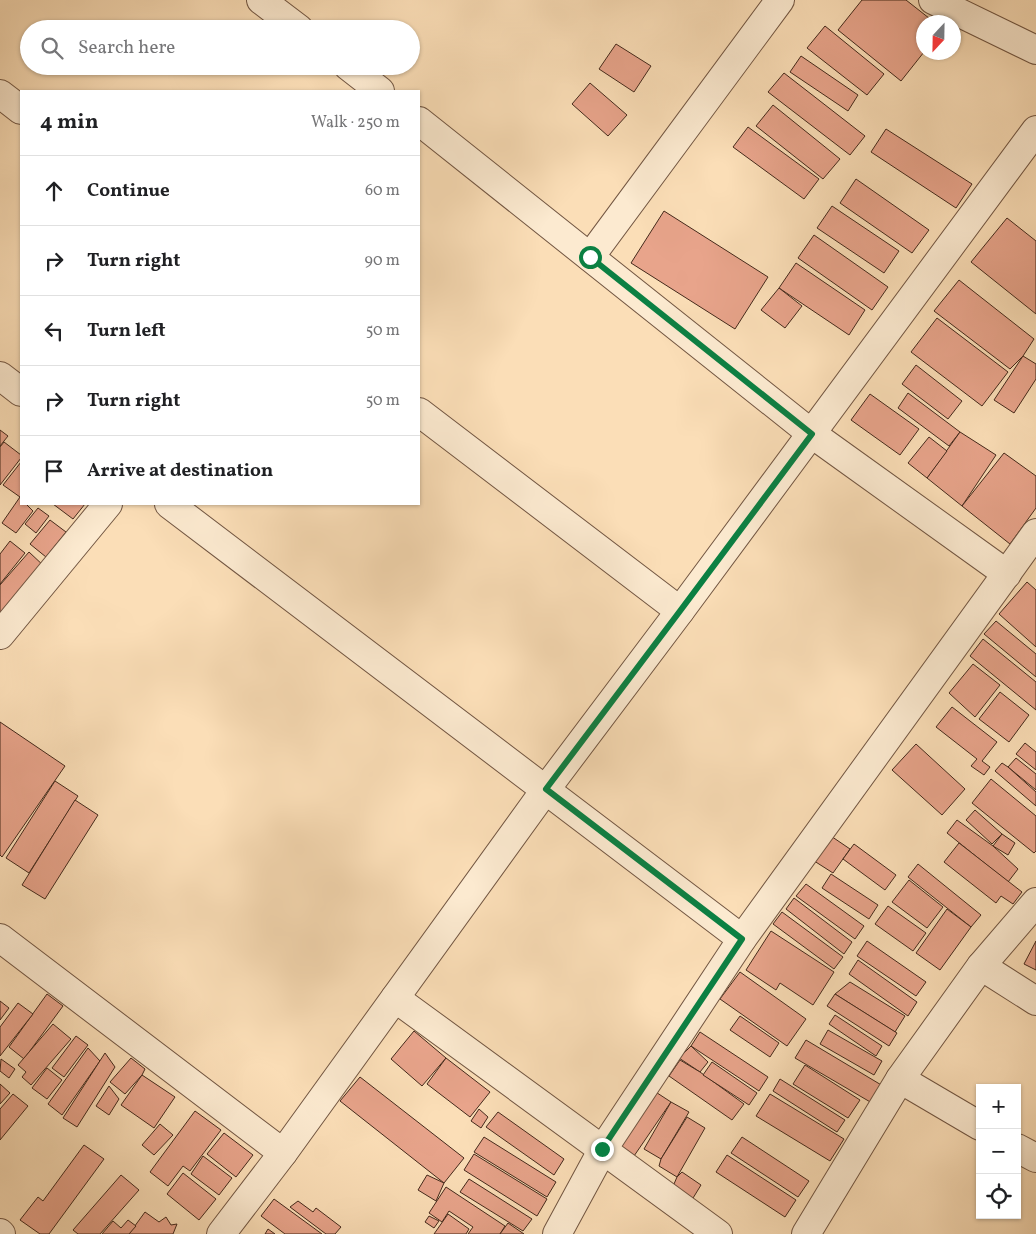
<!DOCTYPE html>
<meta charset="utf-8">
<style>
body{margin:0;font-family:Vollkorn,serif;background:#f6f6f6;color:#202124}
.controls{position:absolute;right:15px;bottom:15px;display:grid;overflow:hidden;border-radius:0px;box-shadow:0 1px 4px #0004}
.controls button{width:45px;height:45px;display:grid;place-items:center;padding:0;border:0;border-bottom:1px solid #e0e0e0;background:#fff;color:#202124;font:25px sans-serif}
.compass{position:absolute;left:916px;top:15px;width:45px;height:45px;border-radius:50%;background:#fff;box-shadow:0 1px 4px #0004;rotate:202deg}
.stop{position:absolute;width:15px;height:15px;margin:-11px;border:4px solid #0b8043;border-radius:50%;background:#fff}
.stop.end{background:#0b8043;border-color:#fff;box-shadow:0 1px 5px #0008}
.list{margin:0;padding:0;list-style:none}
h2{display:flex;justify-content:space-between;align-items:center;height:65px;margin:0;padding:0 20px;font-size:21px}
h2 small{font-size:16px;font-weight:400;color:#757577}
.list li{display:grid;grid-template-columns:32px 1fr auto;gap:15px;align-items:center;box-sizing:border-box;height:70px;padding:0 20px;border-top:1px solid #e0e0e0}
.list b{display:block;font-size:19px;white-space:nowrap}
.list em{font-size:16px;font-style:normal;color:#757577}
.icon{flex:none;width:28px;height:28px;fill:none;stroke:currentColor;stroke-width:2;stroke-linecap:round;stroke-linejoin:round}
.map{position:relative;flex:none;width:1036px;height:1234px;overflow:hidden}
.search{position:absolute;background:#fff;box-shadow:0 1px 4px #0004;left:20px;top:20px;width:400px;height:55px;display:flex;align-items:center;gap:12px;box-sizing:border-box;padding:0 18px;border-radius:28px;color:#757577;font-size:19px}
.panel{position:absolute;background:#fff;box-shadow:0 1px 4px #0004;left:20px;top:90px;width:400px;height:415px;border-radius:0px}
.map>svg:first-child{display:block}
.building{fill:#e8a48b;stroke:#44291b}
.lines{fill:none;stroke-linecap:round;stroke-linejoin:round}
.street-casing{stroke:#725642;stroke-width:30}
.street{stroke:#fcead0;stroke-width:28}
.route{stroke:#0b8043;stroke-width:6}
</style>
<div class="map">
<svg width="1036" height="1234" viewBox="0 0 1036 1234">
<rect width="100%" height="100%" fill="#fbdeb7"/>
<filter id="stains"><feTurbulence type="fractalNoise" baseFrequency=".004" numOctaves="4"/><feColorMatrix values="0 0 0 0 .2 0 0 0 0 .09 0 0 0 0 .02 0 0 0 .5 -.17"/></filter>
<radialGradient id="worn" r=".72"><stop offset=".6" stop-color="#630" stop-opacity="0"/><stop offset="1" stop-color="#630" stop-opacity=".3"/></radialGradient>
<g class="building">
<polygon points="862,0 906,0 934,22 924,22 924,52 901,81 838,30"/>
<polygon points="825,26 884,74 867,95 807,48"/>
<polygon points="616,44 651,66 634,92 599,69"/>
<polygon points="801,56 858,95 848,111 790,72"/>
<polygon points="784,73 865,136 850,155 768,92"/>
<polygon points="590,83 627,115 608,136 572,104"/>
<polygon points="773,105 840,159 823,179 756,126"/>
<polygon points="748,127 819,179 804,199 733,147"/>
<polygon points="886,129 972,184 956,208 871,152"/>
<polygon points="856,179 929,230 912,253 840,203"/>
<polygon points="832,206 899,251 884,273 817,228"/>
<polygon points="664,211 768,277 735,329 631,263"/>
<polygon points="1007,218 1036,241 1036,314 971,262"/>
<polygon points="814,235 888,287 872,310 798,258"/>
<polygon points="796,263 865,310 849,335 779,288"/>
<polygon points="959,280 1034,339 1023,356 1010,369 934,311"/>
<polygon points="779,288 802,306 785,328 761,310"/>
<polygon points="937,318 1008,372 982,406 911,352"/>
<polygon points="1023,356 1036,364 1036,379 1014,413 994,400"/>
<polygon points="916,365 962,401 948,419 902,384"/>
<polygon points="908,393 960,432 949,446 898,408"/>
<polygon points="870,394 919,429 900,455 851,420"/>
<polygon points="0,430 8,436 0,446"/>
<polygon points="960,432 996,455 962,506 927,478"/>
<polygon points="929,437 947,451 927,478 908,463"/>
<polygon points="4,442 21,455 21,458 0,485 0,447"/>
<polygon points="1004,453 1036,476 1036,508 1010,544 962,506"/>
<polygon points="21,462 21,496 20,497 3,485"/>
<polygon points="20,497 21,499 21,504 26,504 33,511 16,533 2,523"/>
<polygon points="53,504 85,504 73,519"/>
<polygon points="38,508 49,516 36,533 25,524"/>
<polygon points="50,520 66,532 46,557 30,544"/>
<polygon points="10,541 25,553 0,584 0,554"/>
<polygon points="29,552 45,567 0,617 0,585"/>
<polygon points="1027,582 1036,590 1036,647 999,614"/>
<polygon points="996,621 1036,654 1036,677 984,634"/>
<polygon points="983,639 1036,682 1036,710 970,656"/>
<polygon points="973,664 1000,685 975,717 949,693"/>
<polygon points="1000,692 1029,715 1009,742 979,719"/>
<polygon points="952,707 997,742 982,761 990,767 984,775 971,766 977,759 936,727"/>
<polygon points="0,722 65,766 2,857 0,855"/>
<polygon points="1025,743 1036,752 1036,770 1016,754"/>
<polygon points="916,744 965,789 942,815 892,770"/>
<polygon points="1016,758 1036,774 1036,790 1008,767"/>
<polygon points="1002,763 1008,767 1036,792 1036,806 995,771"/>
<polygon points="991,779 1036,816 1036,851 1034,853 972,803"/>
<polygon points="55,781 78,796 29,873 6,858"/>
<polygon points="75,800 98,815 45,899 22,885"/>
<polygon points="975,810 1002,834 992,844 966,820"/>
<polygon points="957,820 993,846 1018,869 1008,882 947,833"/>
<polygon points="825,832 850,849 833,873 808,857"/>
<polygon points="1002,834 1015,843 1008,855 993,846"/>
<polygon points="959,843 1022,892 1013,904 1001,896 996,903 944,862"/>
<polygon points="854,844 896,875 885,890 843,859"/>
<polygon points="918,864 981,915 971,927 908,877"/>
<polygon points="831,874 878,905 869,919 822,888"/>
<polygon points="909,880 943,907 927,928 892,902"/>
<polygon points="806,884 864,926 855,939 796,896"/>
<polygon points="794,898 852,942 844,954 786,909"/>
<polygon points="888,906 926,933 913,951 875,924"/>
<polygon points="947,909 971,927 940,970 916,953"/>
<polygon points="782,912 843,957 834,969 773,924"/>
<polygon points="771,931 834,972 813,1005 780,983 776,990 746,970"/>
<polygon points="867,941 926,982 916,996 857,956"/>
<polygon points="1036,941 1036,970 1024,964"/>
<polygon points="858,960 917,1002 908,1016 849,974"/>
<polygon points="740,972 806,1019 787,1046 720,999"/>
<polygon points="850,982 905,1016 895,1032 835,994"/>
<polygon points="47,994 63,1006 24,1059 9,1047"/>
<polygon points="835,994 897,1033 889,1046 827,1006"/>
<polygon points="0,1001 9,1008 0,1020"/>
<polygon points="18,1003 33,1014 0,1056 0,1027"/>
<polygon points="835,1015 882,1046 876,1056 829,1024"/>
<polygon points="740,1016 779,1043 770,1057 730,1030"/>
<polygon points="53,1024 71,1039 31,1085 22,1077 26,1072 18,1065"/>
<polygon points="828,1030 882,1061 874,1075 820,1044"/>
<polygon points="414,1031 446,1058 422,1086 391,1059"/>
<polygon points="700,1032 768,1077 759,1091 691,1046"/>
<polygon points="76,1036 88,1045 64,1077 52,1068"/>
<polygon points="806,1040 883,1086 872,1103 795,1058"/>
<polygon points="691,1046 708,1062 700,1072 679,1058"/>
<polygon points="88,1048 100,1061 62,1115 48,1104"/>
<polygon points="105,1053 115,1067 77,1127 63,1118"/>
<polygon points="131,1058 145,1069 142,1075 125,1094 110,1082"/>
<polygon points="446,1058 490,1092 470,1117 427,1084"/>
<polygon points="1,1059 15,1069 9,1078 0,1071"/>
<polygon points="680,1060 700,1072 744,1104 732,1120 669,1076"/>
<polygon points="712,1062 757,1093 749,1105 703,1075"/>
<polygon points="805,1065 860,1100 848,1118 793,1084"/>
<polygon points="47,1068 62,1080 47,1099 32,1088"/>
<polygon points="142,1075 175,1097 154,1128 121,1105"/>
<polygon points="360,1077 464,1158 444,1183 340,1101"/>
<polygon points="780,1079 845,1120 837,1132 773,1091"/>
<polygon points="0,1084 10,1093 0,1104"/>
<polygon points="109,1086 119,1099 109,1115 96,1106"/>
<polygon points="648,1087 671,1102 634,1156 612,1141"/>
<polygon points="13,1094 28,1106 0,1140 0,1109"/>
<polygon points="770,1094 844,1139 830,1161 756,1116"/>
<polygon points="671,1102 689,1112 661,1159 644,1149"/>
<polygon points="479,1109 488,1117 481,1128 471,1121"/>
<polygon points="195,1111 221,1130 190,1171 183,1166 168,1186 150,1172"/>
<polygon points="498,1112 564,1159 554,1175 486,1127"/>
<polygon points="687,1117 705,1128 677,1177 659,1166 661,1159"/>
<polygon points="160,1124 173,1135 154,1155 142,1145"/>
<polygon points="224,1133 253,1155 236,1177 207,1154"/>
<polygon points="484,1137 556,1182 547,1197 474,1152"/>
<polygon points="742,1137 809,1181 798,1197 731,1153"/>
<polygon points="84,1145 104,1159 49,1234 40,1234 20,1220 38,1197 43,1201"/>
<polygon points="474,1154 547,1199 537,1216 464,1170"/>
<polygon points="727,1155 796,1200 785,1217 716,1172"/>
<polygon points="203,1156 232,1178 219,1195 191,1174"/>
<polygon points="682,1172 701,1185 690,1203 671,1191 677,1177"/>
<polygon points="183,1173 216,1199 199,1220 167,1194"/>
<polygon points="121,1175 139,1190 100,1234 78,1234 73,1230"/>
<polygon points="427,1175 444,1183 436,1201 418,1190"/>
<polygon points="469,1179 532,1219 523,1231 460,1192"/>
<polygon points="446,1187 505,1226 500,1234 468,1234 473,1227 449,1211 442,1222 429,1213"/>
<polygon points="274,1199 322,1234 285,1234 261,1216"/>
<polygon points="298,1201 313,1212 316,1208 341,1227 335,1234 326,1234 290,1207"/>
<polygon points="145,1212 159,1222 166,1217 171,1225 177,1224 173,1234 129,1234"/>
<polygon points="448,1214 469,1229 466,1234 434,1234"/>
<polygon points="429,1216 439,1221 434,1228 425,1222"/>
<polygon points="128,1220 136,1226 129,1234 102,1234 113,1221 121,1228"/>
<polygon points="508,1223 524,1234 500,1234"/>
<polygon points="268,1229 275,1234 265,1234"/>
</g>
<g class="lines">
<defs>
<g id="street">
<polyline points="261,0 299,29"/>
<polyline points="933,0 1036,50"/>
<polyline points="348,66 380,91"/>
<polyline points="0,94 21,110"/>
<polyline points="419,121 812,434 1007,574"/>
<polyline points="590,257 780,0"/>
<polyline points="0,376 21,392"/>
<polyline points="419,412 680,611"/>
<polyline points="169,504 742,939"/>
<polyline points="0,635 108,504"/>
<polyline points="0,938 283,1153"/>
<polyline points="981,966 1036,1001"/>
<polyline points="395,998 718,1234"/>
<polyline points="900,1079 980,1126"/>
<polyline points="1017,1148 1036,1158"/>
<polyline points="0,1233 1,1234"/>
<polyline points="221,1234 283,1153 546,789 680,611 1036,130"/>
<polyline points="557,1234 603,1149 742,939 1036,533"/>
<polyline points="806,1234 900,1079 981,966 1036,902"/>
</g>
</defs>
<use href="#street" class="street-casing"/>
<use href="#street" class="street"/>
</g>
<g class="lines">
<polyline class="route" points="590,257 812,434 680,611 546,789 742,939 602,1149"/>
</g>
<rect width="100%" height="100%" filter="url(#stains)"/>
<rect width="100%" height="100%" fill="url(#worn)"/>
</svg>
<div class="controls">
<button>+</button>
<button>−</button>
<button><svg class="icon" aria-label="locate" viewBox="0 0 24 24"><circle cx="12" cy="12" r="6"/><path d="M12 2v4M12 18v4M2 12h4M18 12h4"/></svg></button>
</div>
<svg class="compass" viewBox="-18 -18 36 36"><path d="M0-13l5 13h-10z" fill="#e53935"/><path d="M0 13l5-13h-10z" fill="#757577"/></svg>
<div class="stop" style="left:590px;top:257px"></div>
<div class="stop end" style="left:602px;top:1149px"></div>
<div class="search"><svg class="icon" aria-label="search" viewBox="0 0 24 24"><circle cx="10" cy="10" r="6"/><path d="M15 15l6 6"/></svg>Search here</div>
<section class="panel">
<h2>4 min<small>Walk · 250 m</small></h2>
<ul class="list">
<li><svg class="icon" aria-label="ahead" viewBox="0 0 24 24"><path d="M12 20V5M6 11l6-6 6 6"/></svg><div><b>Continue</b></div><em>60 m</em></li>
<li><svg class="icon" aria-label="right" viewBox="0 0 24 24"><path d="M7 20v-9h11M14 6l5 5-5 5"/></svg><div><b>Turn right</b></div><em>90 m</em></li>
<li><svg class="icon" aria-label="left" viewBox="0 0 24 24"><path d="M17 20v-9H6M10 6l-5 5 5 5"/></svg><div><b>Turn left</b></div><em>50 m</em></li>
<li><svg class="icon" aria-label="right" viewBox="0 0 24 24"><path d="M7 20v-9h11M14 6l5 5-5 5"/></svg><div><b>Turn right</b></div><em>50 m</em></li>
<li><svg class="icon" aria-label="arrive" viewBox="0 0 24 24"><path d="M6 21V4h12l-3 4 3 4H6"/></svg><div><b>Arrive at destination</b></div></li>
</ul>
</section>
</div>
